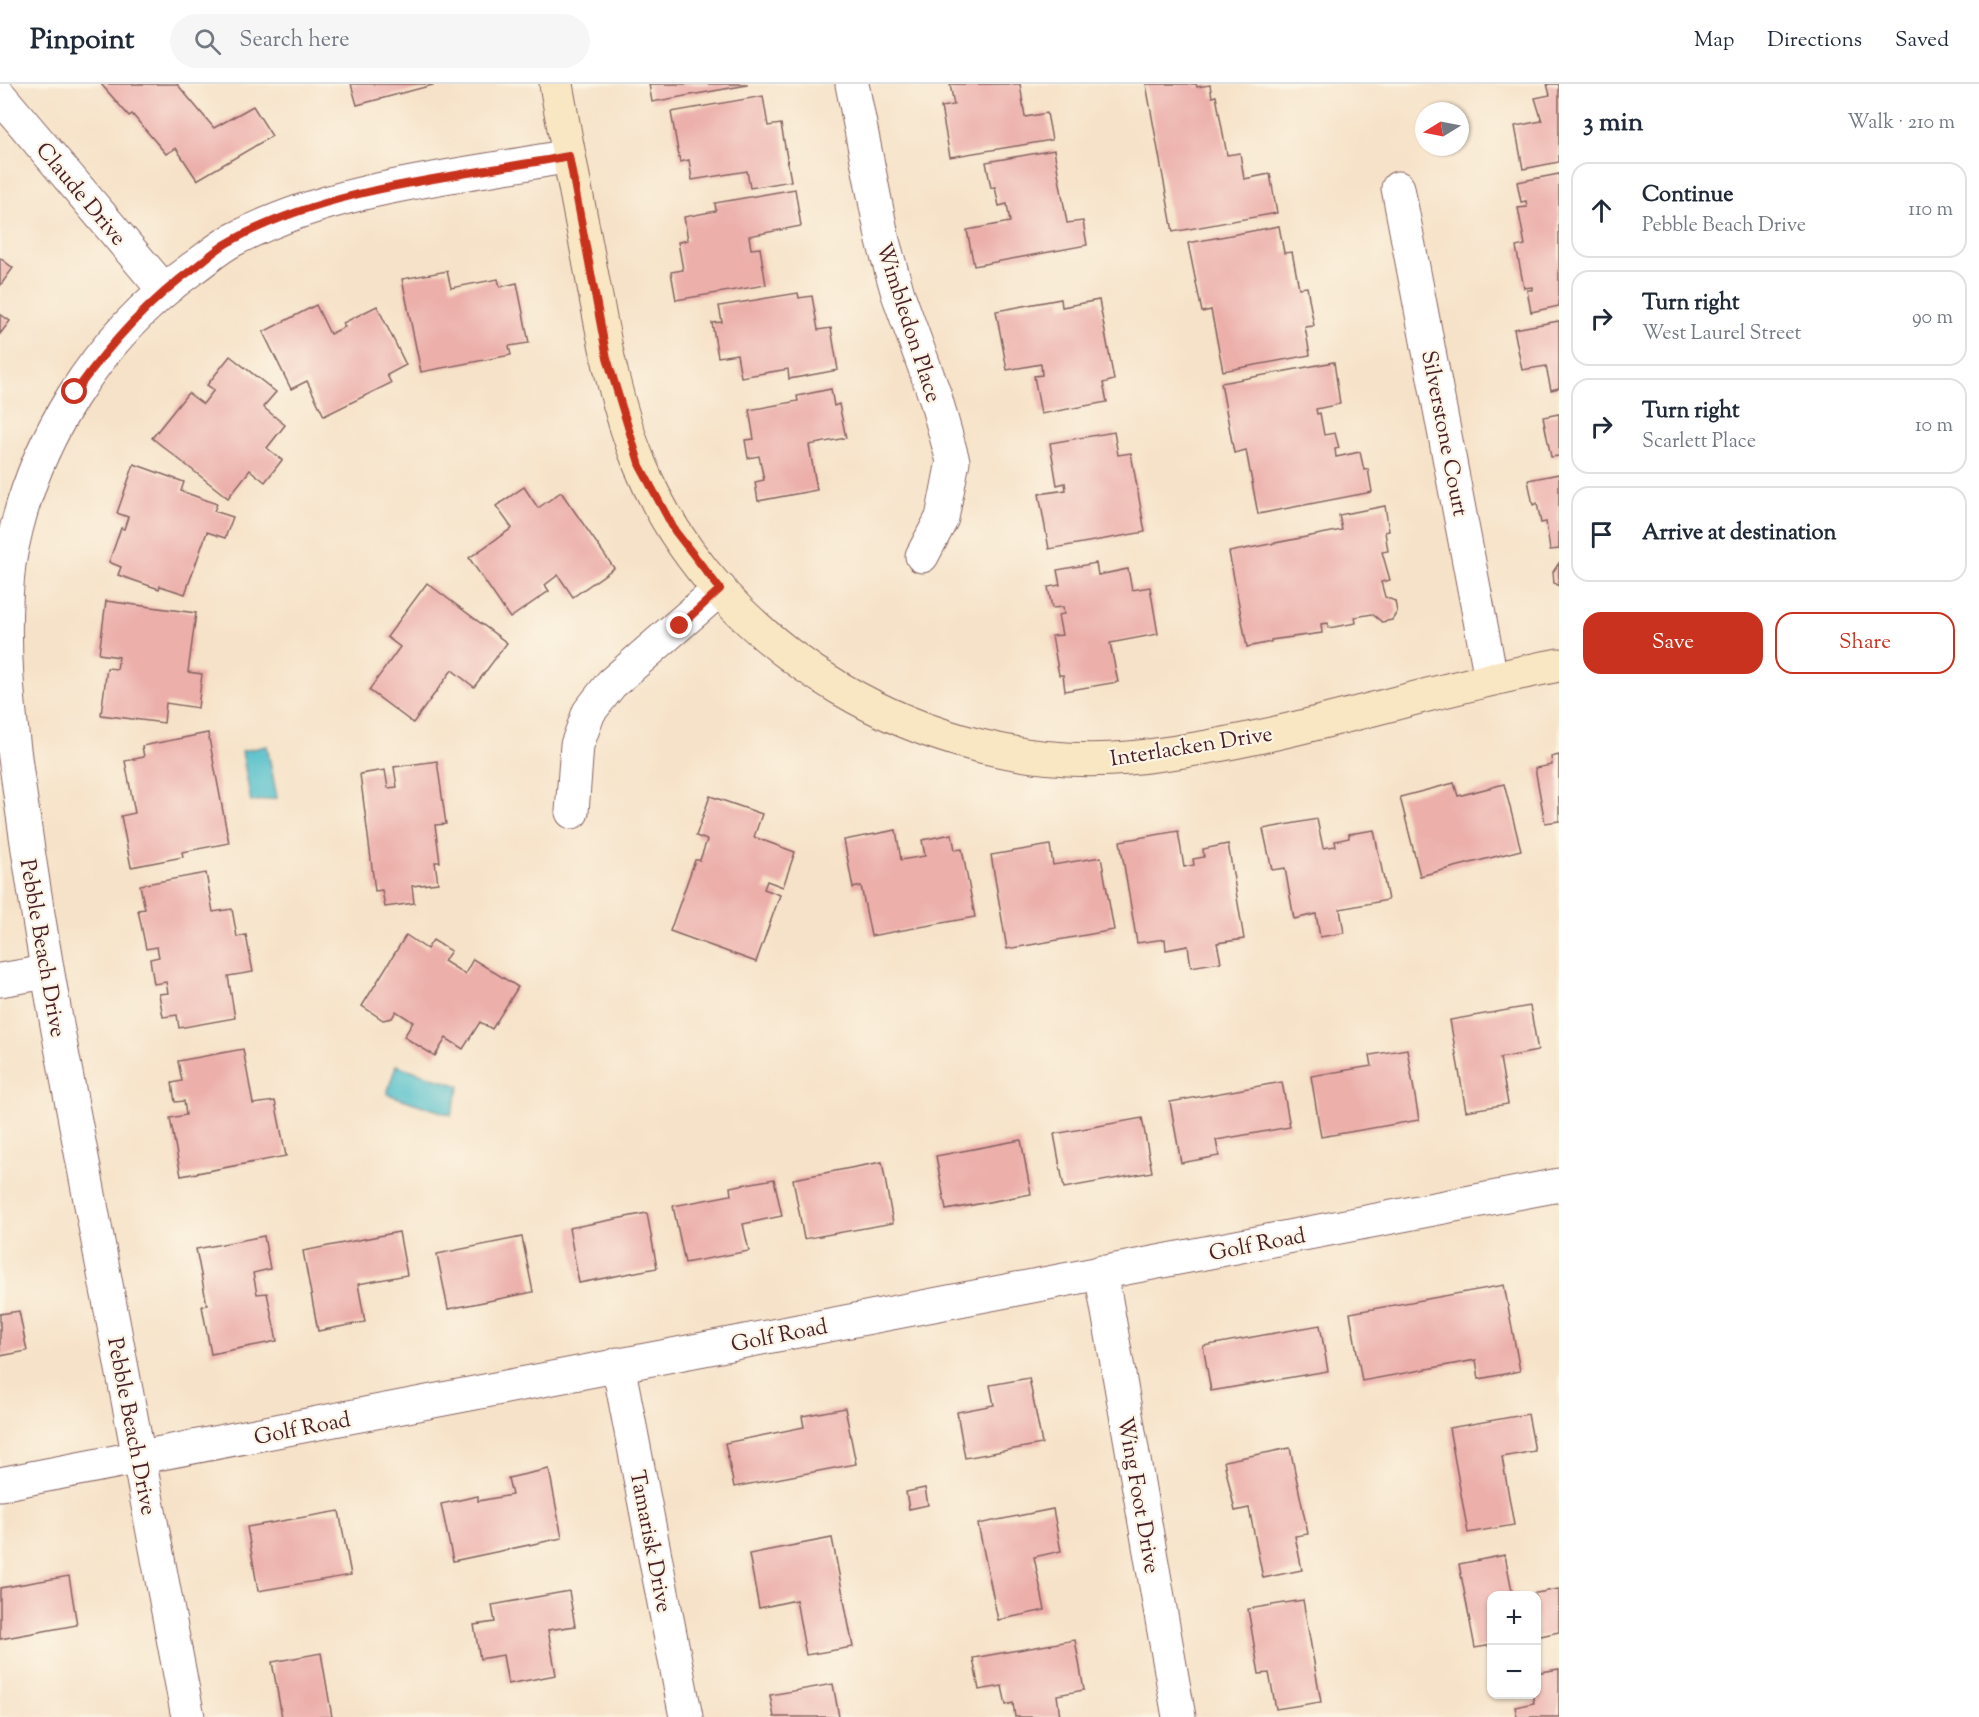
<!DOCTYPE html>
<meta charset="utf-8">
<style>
body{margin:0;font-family:"Sorts Mill Goudy",serif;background:#f6f6f7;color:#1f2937}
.controls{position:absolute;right:18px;bottom:18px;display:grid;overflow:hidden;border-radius:12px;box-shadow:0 2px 4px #0004}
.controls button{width:54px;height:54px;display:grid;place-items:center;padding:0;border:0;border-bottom:2px solid #e0e1e3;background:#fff;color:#1f2937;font:30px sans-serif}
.compass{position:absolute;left:1415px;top:18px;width:54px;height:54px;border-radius:50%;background:#fff;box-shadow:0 2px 4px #0004;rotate:260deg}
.stop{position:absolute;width:18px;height:18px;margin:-14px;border:4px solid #c8321e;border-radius:50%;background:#fff}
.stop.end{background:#c8321e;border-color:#fff;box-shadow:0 2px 6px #0008}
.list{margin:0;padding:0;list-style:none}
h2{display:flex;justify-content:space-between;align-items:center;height:78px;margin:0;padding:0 24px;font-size:26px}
h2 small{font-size:20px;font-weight:400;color:#747a83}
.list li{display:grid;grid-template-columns:39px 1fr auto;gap:18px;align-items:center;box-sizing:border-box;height:96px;margin:0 12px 12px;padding:0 12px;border:2px solid #e0e1e3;border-radius:18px}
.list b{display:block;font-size:22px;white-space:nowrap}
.list p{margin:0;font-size:20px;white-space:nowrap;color:#747a83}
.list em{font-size:20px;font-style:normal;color:#747a83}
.actions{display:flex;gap:12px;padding:18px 24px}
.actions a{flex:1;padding:14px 0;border:2px solid #c8321e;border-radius:18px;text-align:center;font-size:21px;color:#c8321e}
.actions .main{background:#c8321e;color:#fff}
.icon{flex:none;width:33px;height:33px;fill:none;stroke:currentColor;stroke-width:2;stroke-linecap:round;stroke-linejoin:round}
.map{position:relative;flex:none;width:1559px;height:1633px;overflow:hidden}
header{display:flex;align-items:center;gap:36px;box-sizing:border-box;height:84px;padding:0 30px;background:#fff;border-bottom:2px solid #e0e1e3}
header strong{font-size:28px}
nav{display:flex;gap:33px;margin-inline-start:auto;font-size:21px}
.search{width:420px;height:54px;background:#f6f6f7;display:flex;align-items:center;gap:15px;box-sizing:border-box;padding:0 21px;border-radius:33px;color:#747a83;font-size:22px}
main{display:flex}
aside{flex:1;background:#fff}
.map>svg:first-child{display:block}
.water{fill:#52bfcb;stroke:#4e6f7b;stroke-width:1.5}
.building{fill:#ecafaa}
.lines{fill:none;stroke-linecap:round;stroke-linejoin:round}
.street-casing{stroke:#866362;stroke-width:35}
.secondary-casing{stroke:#866362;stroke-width:35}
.street{stroke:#fff;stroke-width:33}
.secondary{stroke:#f9e7c3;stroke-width:33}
.route{stroke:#c8321e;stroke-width:8}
.labels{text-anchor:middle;stroke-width:4.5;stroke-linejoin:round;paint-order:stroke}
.street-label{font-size:22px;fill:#4a1f2b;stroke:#fcf5e5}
</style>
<header>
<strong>Pinpoint</strong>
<div class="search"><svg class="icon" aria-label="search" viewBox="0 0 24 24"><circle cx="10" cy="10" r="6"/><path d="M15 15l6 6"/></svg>Search here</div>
<nav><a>Map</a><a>Directions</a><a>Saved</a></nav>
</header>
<main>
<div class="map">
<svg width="1559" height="1633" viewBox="0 0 1559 1633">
<rect width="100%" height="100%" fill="#fcf5e5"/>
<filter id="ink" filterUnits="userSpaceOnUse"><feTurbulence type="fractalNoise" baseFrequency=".0167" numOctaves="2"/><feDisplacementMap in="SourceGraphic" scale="12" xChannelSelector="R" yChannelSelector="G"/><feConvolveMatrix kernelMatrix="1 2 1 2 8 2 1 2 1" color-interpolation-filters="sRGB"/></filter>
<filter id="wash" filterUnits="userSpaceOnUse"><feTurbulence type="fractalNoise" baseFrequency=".008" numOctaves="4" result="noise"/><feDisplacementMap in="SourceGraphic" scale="24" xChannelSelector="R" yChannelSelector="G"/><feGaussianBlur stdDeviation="1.35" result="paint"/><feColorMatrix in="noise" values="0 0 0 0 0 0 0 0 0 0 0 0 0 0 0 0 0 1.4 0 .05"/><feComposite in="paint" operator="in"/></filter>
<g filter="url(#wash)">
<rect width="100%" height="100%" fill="#f6e2c8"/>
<g class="water">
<polygon points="267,662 277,714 251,718 242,667"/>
<polygon points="396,981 460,1002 451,1031 387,1010"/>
</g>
<g id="blocks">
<g class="building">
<polygon points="101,0 177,0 214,44 253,22 272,52 197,96 176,64 166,70 132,30 129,32"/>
<polygon points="351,0 433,0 433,1 357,21"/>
<polygon points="649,0 747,0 747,1 652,18"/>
<polygon points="950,0 1020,0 1025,33 1047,29 1052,56 950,73 941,23 954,21"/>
<polygon points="1146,0 1196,0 1197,3 1210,1 1212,13 1216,12 1227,71 1240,69 1244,95 1270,90 1277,129 1173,148"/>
<polygon points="1547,0 1559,0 1559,78 1523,85 1515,42 1542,37 1535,14 1550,11"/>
<polygon points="763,12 768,42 781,40 791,97 750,104 747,87 692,96 689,76 680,78 671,28"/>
<polygon points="1054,66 1067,139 1083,137 1087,161 974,182 967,146 1010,138 1007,120 999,122 995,103 991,104 986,78"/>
<polygon points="1559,90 1559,222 1531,228 1527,206 1532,206 1532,203 1524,204 1516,163 1525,161 1518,124 1527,123 1526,117 1521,118 1517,98"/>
<polygon points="795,105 801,142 749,152 751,165 760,164 766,201 676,216 671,188 683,186 678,158 688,156 684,133 716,127 715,119"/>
<polygon points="1279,142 1284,169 1292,168 1299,204 1307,203 1314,242 1305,243 1310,271 1223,287 1211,226 1202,228 1188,159"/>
<polygon points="0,174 13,184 0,202"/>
<polygon points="447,187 451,204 498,195 500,203 517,199 529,259 509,262 511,271 421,288 402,195"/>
<polygon points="798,209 799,214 812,212 818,246 831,244 838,286 789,295 788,285 741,293 737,270 718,273 712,239 722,238 719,222"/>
<polygon points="1061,215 1062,223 1099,216 1114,296 1103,299 1107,318 1041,330 1034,292 1042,291 1041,280 1007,286 996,227"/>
<polygon points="316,221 330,250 345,243 343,239 377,222 406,281 387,291 391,299 324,332 307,297 291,305 263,248"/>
<polygon points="0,230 10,237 0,250"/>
<polygon points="1559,237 1559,304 1551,306 1546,282 1522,286 1514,245"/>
<polygon points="230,272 276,308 263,323 285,341 267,364 282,376 265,398 250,386 228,414 152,354 188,309 203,320 214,306 207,301"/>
<polygon points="1334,278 1340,320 1316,325 1317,330 1320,329 1324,351 1335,349 1339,364 1335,365 1336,373 1360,368 1364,386 1368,385 1372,408 1258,430 1246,366 1234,369 1221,299"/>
<polygon points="831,305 834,322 839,320 846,354 809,361 817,406 758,417 755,398 764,396 759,372 748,374 745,356 754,355 749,326 798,317 797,312"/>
<polygon points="1559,330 1559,372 1551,373 1543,333"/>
<polygon points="1114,348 1118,371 1131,369 1145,448 1049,465 1039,410 1066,406 1065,399 1057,401 1050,359"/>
<polygon points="134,380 184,398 181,407 217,420 214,427 233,433 225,454 207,448 185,510 160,502 159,505 118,491 121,483 109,478 121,444 124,445 128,433 117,429"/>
<polygon points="1559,390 1559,465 1550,466 1546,438 1541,439 1537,419 1533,421 1528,396"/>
<polygon points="524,403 538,424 561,408 614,484 573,513 558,491 545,501 549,507 510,534 469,474 512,444 496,422"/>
<polygon points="1385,422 1389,447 1385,448 1388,467 1382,468 1390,496 1381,498 1385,513 1395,517 1397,528 1392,536 1382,538 1372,530 1355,533 1356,539 1329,544 1328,539 1321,540 1322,549 1271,556 1271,558 1247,563 1229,468 1342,446 1339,431"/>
<polygon points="1096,479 1098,491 1128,485 1132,506 1150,503 1158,550 1110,559 1118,598 1065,607 1063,591 1059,591 1052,552 1062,551 1058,531 1064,530 1063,523 1052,524 1048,503 1060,501 1057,486"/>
<polygon points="1559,479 1559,502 1554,499 1553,488"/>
<polygon points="427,499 507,559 474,603 452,586 413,639 369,606 400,563 387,553"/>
<polygon points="106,517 196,529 188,588 202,590 198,624 166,619 164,639 101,631 107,584 117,585 119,573 99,570"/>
<polygon points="208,649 229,759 182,768 183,773 131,783 121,732 135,729 125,677 144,673 142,662"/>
<polygon points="1559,671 1559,737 1545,739 1535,684 1552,681 1551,673"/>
<polygon points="437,677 446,740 435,741 440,778 435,778 438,799 412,802 414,819 385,823 382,806 375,807 360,690 385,686 388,704 397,703 394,683"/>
<polygon points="1454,699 1458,712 1504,700 1521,766 1420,792 1400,713"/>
<polygon points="710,712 762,730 754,753 795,768 783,803 767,797 764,805 780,811 756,878 670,847 695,776 700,776 707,756 696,752"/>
<polygon points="1317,735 1323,764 1336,762 1335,757 1349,754 1349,750 1374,746 1388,816 1340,825 1344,849 1320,853 1316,830 1294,835 1285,784 1272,786 1263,745"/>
<polygon points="896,746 901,776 925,772 922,756 952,750 955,766 962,765 975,833 871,852 861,802 853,804 844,756"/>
<polygon points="1178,747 1184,783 1194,781 1193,775 1204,773 1203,765 1228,760 1244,855 1217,859 1221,878 1191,883 1188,862 1166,866 1165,855 1137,859 1120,757"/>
<polygon points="1050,761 1053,781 1101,773 1114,846 1007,865 991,771"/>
<polygon points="206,789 213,828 232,825 237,853 246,851 253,888 228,892 235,934 179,944 177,931 163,933 159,910 168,909 166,898 154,900 150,875 159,873 157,863 146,865 138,826 145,825 140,801"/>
<polygon points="406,851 427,865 433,856 451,867 444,877 465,890 473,875 518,903 492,945 480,938 463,965 446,954 435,972 404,953 413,938 396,927 392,934 383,936 362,922"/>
<polygon points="1530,922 1538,967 1500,974 1508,1020 1466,1027 1450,936"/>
<polygon points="243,965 253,1020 275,1017 286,1072 181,1092 170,1034 186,1031 184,1017 175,1018 172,999 182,997 178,977"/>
<polygon points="1407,965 1419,1036 1321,1053 1311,992 1372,982 1370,971"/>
<polygon points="1282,998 1290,1043 1216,1056 1219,1072 1181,1079 1170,1018"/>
<polygon points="1142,1034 1152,1088 1064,1104 1054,1050"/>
<polygon points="1021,1056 1031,1110 946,1126 936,1072"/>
<polygon points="882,1078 893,1139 804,1155 793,1095"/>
<polygon points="774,1095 782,1132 743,1140 749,1167 685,1179 673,1122 731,1111 730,1103"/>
<polygon points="647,1129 657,1184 579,1199 569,1144"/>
<polygon points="399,1148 407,1191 358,1200 365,1238 318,1247 303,1167"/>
<polygon points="264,1152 270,1185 253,1189 257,1210 267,1209 277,1257 211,1270 202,1222 207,1221 196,1165"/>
<polygon points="522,1153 533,1208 448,1225 437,1170"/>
<polygon points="1504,1201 1520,1287 1479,1295 1476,1276 1362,1297 1350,1229"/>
<polygon points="19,1227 27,1267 0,1272 0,1230"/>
<polygon points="1320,1241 1328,1287 1211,1307 1203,1262"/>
<polygon points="1029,1294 1042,1360 965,1374 957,1328 994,1321 990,1301"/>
<polygon points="845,1324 856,1380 734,1403 725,1359 804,1343 802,1332"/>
<polygon points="1528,1330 1535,1367 1502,1373 1514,1441 1468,1449 1449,1344"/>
<polygon points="1290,1364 1308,1450 1295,1452 1302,1486 1263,1494 1249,1424 1235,1427 1224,1377"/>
<polygon points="549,1385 562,1454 453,1477 441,1420 478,1412 478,1417 512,1411 508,1394"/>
<polygon points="925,1404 928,1421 909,1425 906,1408"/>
<polygon points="1053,1425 1061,1467 1034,1473 1045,1526 998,1536 978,1440"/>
<polygon points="339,1427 351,1491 258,1507 247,1443"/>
<polygon points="832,1454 853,1563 806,1571 796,1516 759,1524 749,1470"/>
<polygon points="1505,1471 1513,1512 1492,1512 1492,1561 1475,1564 1459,1480"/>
<polygon points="69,1492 77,1541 0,1555 0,1504"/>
<polygon points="1559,1505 1559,1548 1536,1553 1536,1512 1531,1510"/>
<polygon points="569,1507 575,1542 548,1546 556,1591 508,1600 503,1571 480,1575 474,1541 495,1538 492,1521"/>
<polygon points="1303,1516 1321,1618 1276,1625 1269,1589 1259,1590 1248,1525"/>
<polygon points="1075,1556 1084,1606 1057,1611 1060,1633 1015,1633 1013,1619 1006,1621 1002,1602 979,1606 973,1574"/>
<polygon points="321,1569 332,1633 282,1633 272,1578"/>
<polygon points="1559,1585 1559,1633 1517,1633 1515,1623 1534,1619 1532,1610 1536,1610 1536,1589"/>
<polygon points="833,1600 839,1633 774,1633 770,1611"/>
</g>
</g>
</g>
<g filter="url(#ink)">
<use href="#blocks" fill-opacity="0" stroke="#866362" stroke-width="1.5"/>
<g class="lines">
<defs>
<g id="street">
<polyline points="852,0 883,157 898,210 935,312 953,377 942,434 922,472"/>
<polyline points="0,12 164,206"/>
<polyline points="1398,104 1491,594"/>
<polyline points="572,728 577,661 589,628 611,600 720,505"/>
<polyline points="0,896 47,888"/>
<polyline points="1101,1188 1179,1633"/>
<polyline points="618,1280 686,1633"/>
<polyline points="0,1400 1559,1101"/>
<path d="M 188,1633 C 146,1411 104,1190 62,968 C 46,882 32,797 20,710 C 9,633 0,557 9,480 C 29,361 96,254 193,184 C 206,175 219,163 233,156 C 335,102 457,93 569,72"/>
</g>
<path id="secondary" d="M 556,0 C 567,64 580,128 592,192 C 604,256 615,320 640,381 C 716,566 930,692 1129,674 C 1275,660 1415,608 1559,581"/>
</defs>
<use href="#street" class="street-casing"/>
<use href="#secondary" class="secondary-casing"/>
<use href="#street" class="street"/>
<use href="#secondary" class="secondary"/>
</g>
</g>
<g class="lines" filter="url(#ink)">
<path class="route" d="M 75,308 C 111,259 148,217 198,181 C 208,173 219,163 231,157 C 330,102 459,93 569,72 L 607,274 L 640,382 L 675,447 L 720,505 L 680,542"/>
</g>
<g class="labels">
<g class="street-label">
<text transform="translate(82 109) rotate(50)" y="8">Claude Drive</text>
<text transform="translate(910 238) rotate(72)" y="8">Wimbledon Place</text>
<text transform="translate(1446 349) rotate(79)" y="8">Silverstone Court</text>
<text transform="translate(1191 661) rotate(-9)" y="8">Interlacken Drive</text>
<text transform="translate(44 864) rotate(80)" y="8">Pebble Beach Drive</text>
<text transform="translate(1257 1159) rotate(-11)" y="8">Golf Road</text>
<text transform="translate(779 1250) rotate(-11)" y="8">Golf Road</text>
<text transform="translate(133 1342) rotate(79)" y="8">Pebble Beach Drive</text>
<text transform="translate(302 1343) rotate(-11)" y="8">Golf Road</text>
<text transform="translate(1140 1411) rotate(80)" y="8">Wing Foot Drive</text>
<text transform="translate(652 1457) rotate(79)" y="8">Tamarisk Drive</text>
</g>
</g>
</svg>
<div class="controls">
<button>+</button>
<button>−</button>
</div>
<svg class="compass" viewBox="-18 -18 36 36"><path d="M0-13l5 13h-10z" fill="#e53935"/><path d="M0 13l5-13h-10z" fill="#747a83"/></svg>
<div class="stop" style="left:75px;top:308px"></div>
<div class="stop end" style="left:680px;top:542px"></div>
</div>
<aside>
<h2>3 min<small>Walk · 210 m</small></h2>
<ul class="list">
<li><svg class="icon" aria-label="ahead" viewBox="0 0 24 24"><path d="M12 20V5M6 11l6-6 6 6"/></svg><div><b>Continue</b><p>Pebble Beach Drive</p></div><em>110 m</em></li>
<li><svg class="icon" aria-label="right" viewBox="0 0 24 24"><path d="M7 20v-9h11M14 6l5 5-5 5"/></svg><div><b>Turn right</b><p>West Laurel Street</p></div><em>90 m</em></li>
<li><svg class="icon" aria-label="right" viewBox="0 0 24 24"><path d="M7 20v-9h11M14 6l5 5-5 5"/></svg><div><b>Turn right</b><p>Scarlett Place</p></div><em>10 m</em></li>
<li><svg class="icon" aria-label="arrive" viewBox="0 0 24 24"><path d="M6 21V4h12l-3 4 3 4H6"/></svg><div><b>Arrive at destination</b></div></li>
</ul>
<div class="actions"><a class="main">Save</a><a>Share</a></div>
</aside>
</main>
